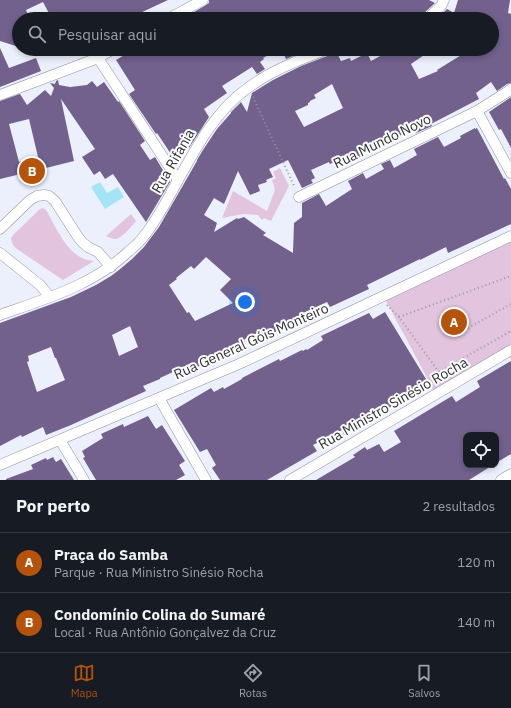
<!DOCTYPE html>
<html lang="pt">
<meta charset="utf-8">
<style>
body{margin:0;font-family:"IBM Plex Sans",sans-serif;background:#20242c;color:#f1f3f6}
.controls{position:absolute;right:12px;bottom:12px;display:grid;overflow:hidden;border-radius:8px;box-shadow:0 2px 6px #0003}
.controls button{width:36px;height:36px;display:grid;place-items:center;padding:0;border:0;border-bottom:1px solid #363941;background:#171b24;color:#f1f3f6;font:20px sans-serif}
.you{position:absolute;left:245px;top:302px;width:14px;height:14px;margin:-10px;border:3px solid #fff;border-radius:50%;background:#1a73e8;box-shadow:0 0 0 6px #1a73e833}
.badge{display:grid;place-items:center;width:26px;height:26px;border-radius:50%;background:#b45309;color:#fff;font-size:13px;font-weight:700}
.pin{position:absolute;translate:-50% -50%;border:2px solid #fff;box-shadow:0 1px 4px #0006}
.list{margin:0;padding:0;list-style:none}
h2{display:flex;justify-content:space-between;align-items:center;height:52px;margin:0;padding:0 16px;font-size:17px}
h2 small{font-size:13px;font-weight:400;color:#9ea1a6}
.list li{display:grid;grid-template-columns:26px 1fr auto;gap:12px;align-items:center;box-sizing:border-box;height:60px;padding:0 16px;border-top:1px solid #363941}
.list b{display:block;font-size:15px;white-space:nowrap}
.list p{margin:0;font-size:13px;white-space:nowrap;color:#9ea1a6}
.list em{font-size:13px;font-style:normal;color:#9ea1a6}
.icon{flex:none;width:22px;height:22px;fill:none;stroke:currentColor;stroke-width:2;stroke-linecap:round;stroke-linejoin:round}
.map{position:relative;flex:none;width:511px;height:480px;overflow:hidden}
.search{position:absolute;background:#171b24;box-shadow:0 2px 6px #0003;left:12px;right:12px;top:12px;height:44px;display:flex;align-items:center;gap:10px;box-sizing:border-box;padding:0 14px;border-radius:22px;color:#9ea1a6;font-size:15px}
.sheet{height:172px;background:#171b24}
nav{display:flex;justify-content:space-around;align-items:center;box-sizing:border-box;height:56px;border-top:1px solid #363941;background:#171b24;font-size:11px;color:#9ea1a6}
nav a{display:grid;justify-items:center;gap:2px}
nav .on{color:#b45309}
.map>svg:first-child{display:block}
.green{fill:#e2c4df}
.water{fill:#a4e5f5}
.building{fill:#71618c;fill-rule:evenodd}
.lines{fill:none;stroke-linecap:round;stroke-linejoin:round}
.street-casing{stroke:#90939e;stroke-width:11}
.path{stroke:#9598a1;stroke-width:2;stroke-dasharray:1 3;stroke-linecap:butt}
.street{stroke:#fff;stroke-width:10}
.labels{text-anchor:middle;stroke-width:4;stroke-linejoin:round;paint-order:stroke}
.street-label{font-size:14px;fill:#303136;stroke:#fdfdfd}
</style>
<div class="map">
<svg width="511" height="480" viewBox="0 0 511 480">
<rect width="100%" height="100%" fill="#ecf0fc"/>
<g class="green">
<polygon points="280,168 289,186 271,221 264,218 262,220 258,215 244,214 222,218 233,191 267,211 275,190 272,180 276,178 273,172"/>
<path d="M 43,208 L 46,210 C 55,225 65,250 82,258 C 86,260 90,260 94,261 L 63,280 L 17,249 C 13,246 12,243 11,238 L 14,234 L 40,209 Z"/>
<path d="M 131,214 L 136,221 C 132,226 122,238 116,239 C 112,239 109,237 106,236 Z"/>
<polygon points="511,241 511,344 434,391 385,299"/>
</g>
<polygon class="water" points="100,182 107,193 118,187 124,197 105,209 91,187"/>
<g class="building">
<polygon points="0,0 168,0 138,14 141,19 52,19 43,2 26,10 30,19 19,19 19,47 0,41"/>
<polygon points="209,0 429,0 435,3 423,14 421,19 191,19 189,15 206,5 209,3"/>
<path d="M 458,0 L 510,0 L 508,13 L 511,14 L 511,83 L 507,84 L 497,91 L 491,82 L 476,93 L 479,99 L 431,124 L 432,126 L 416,133 L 413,129 L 381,145 L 379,141 L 361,150 L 363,155 L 352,161 L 349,155 L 330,164 L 329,162 L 311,170 L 315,178 L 311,180 L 313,183 L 302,188 L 288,160 L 269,169 L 273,177 L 266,180 L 267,182 L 258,185 L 260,191 L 250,195 L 238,171 L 224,204 L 214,198 L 204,215 L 217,223 L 214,232 L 237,218 L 238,219 L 244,217 L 266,233 L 263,235 L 293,253 L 294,223 L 302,217 L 302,203 L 319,194 L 326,206 L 352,189 L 348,181 L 363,173 L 366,179 L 384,169 L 381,164 L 390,160 L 394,168 L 417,155 L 414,149 L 438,137 L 444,147 L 461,138 L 460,136 L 475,128 L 475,129 L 477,128 L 504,179 L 505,178 L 511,189 L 511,224 L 448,253 L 446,247 L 420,260 L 420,259 L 367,285 L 369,289 L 330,307 L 327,302 L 301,314 L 302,318 L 298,320 L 299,321 L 264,337 L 261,331 L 245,339 L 244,340 L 246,345 L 193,369 L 190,364 L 160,378 L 160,379 L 143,386 L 146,391 L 71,425 L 46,435 L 43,427 L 22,437 L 21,435 L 0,446 L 0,323 L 71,297 L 96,285 L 111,276 L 119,270 L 132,259 L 144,247 L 159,227 L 197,161 L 197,160 L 203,150 L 217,129 L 231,113 L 231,112 L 241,102 L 247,112 L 252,93 L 273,80 L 301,66 L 330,55 L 334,52 L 335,56 L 338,55 L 341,61 L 350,58 L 351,61 L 367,53 L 371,61 L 393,49 L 433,49 L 411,64 L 419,79 L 438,71 L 437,70 L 471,49 L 492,49 L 492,19 L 437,19 L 447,9 L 454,13 ZM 332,84 L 343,108 L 304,127 L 295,111 L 308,105 L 308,103 L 310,102 L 310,101 L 316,98 L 314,95 ZM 206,257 L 231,279 L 220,290 L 233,303 L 195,321 L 189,312 L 187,313 L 169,285 L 177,279 L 176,278 L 191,266 L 194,269 ZM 130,326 L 138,347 L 119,356 L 112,335 ZM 51,347 L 55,358 L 56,358 L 65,380 L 37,392 L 27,362 L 29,361 L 28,356 Z"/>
<polygon points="0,48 9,68 36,58 41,71 0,87"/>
<polygon points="142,49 279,49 263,58 264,59 260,62 265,69 257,74 252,67 222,86 227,93 204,109 209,117 189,148 187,146 179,156 176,151 171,154 157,133 156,134 129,94 135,90 116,60 131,51 133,55"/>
<polygon points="281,49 309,49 286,59"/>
<path d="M 58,80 L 59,85 L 70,87 L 87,85 L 92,81 L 97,87 L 104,82 L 118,102 L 119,101 L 145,141 L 140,145 L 150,160 L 155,157 L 170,182 L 146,222 L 113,174 L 105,179 L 100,171 L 94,175 L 82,157 L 95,149 L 61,99 L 74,161 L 46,168 L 38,181 L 31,178 L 29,172 L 0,179 L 0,101 L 20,94 L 27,105 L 45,90 L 51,96 L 54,88 L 50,83 L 55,84 L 56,81 ZM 29,119 L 38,157 L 19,162 L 9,124 Z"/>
<polygon points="511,97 511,148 501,129 499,130 489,112"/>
<polygon points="385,312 429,384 344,435 342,430 313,445 317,451 267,480 220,480 212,468 216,465 207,449 200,452 174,410 211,388 214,392 223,387 224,389 242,379 242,378 279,359 280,361 302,350 303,351 306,349 307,350 323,340 321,336 369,313 373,319"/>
<polygon points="511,361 511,454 496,463 496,435 466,435 466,465 493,465 469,480 316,480 355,457 353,455 365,447 367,450 379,444 384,452 401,442 394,431 452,396 456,402 480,387 477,381"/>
<polygon points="148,416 156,429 162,425 185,461 179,465 185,475 176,480 96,480 83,458 85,457 82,451 103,438 101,434 123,424 124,427"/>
<polygon points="53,457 56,462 61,459 74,480 6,480 6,479 33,469 31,465 46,458 47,460"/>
</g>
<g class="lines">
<defs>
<g id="street">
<polyline points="168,19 203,0"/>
<polyline points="427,19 441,6 444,0"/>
<polyline points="98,58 178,180"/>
<polyline points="0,95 98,58 113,49"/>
<polyline points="477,111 511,173"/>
<polyline points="299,197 477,111 507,92 511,89"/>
<polyline points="0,229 30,200 37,196 44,195 49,196 55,201 78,237 83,243 88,247 98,252 111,267"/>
<polyline points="0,253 40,285 50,297"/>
<path d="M 0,315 C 45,299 94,285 129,251 C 134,247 140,242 144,236 C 157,220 167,200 177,182 C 190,159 203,134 221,113 C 248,80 289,63 328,49"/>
<polyline points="159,398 206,480"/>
<polyline points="60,440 84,480"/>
<polyline points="0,465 239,364 511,236"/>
<polyline points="290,480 511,350"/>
<polyline points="501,480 511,474"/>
</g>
</defs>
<use href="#street" class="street-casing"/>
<g class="path">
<polyline points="253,97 295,188"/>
<polyline points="387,305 399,317 439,372 442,378"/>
<polyline points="399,317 511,276"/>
<polyline points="468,328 511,304"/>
<polyline points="439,372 511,331"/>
</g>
<use href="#street" class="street"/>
</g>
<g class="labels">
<g class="street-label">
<text transform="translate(382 141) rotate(-26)" y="5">Rua Mundo Novo</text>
<text transform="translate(173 161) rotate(-60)" y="5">Rua Rifania</text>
<text transform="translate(251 341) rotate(-24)" y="5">Rua General Góis Monteiro</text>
<text transform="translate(393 403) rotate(-30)" y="5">Rua Ministro Sinésio Rocha</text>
</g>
</g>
</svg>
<div class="controls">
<button><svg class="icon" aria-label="locate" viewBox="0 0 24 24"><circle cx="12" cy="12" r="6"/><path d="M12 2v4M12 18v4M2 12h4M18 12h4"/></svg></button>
</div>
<div class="you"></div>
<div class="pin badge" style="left:454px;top:322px">A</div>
<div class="pin badge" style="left:32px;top:171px">B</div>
<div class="search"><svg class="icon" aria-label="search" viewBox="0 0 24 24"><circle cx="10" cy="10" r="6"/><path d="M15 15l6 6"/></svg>Pesquisar aqui</div>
</div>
<section class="sheet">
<h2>Por perto<small>2 resultados</small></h2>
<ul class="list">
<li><span class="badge">A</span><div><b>Praça do Samba</b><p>Parque · Rua Ministro Sinésio Rocha</p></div><em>120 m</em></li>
<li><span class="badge">B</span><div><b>Condomínio Colina do Sumaré</b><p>Local · Rua Antônio Gonçalvez da Cruz</p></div><em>140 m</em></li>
</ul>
</section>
<nav>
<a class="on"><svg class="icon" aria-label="map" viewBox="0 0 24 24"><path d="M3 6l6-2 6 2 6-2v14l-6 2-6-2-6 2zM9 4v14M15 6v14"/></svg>Mapa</a>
<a><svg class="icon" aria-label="directions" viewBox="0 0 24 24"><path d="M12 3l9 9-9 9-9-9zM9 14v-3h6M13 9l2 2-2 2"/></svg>Rotas</a>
<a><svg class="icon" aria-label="saved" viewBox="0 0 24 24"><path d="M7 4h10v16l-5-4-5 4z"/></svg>Salvos</a>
</nav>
